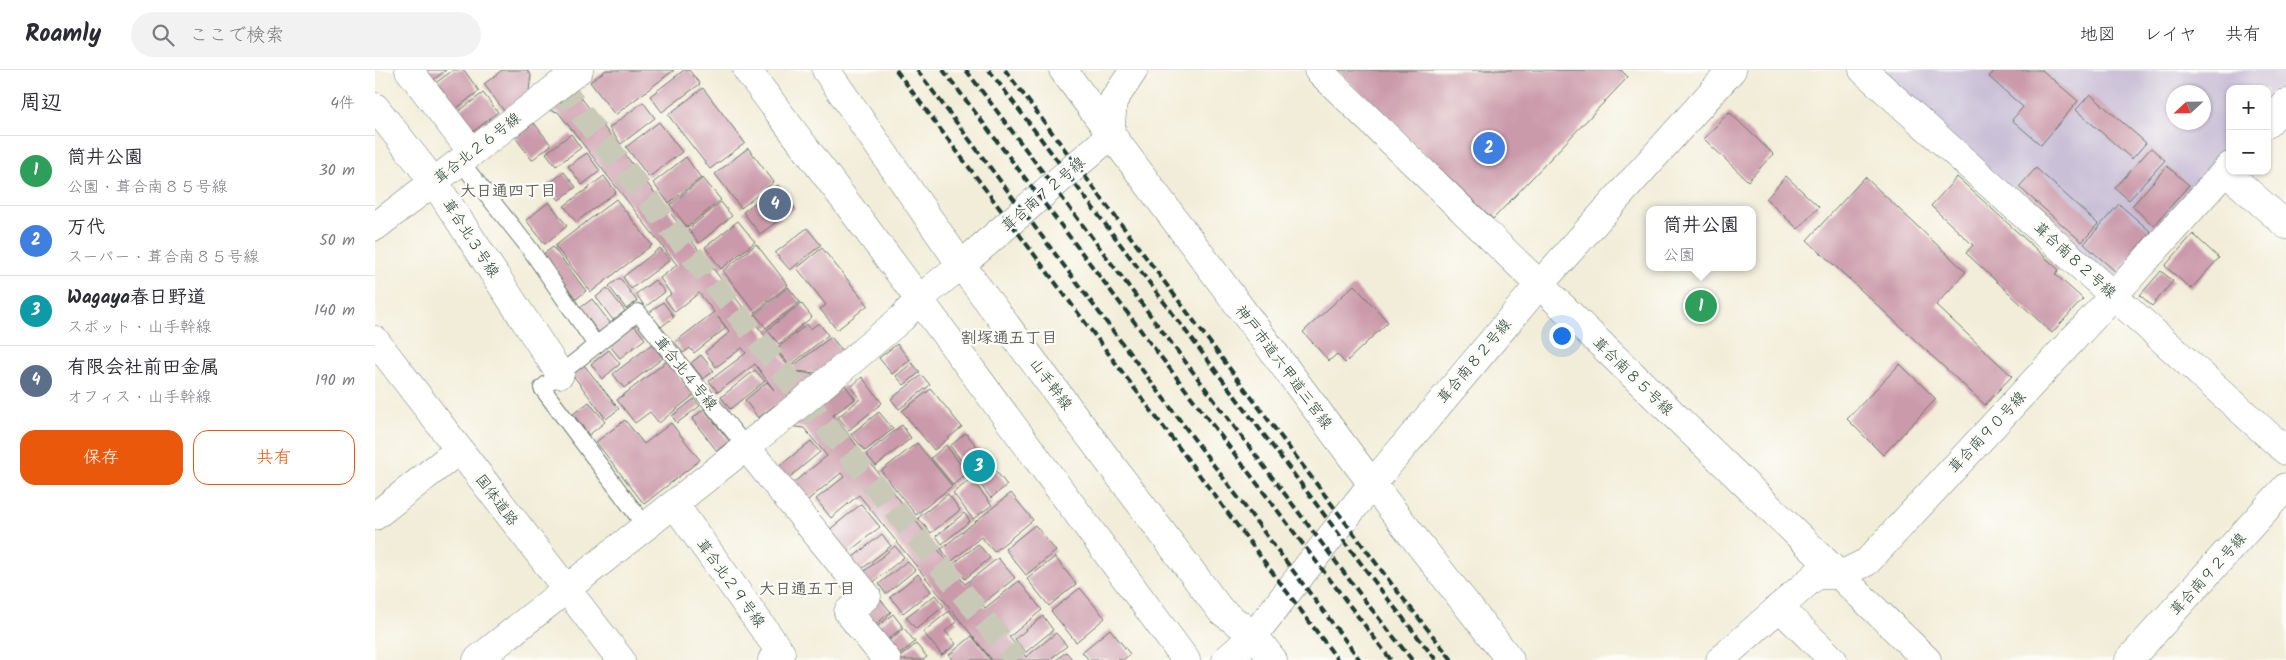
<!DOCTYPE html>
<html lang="ja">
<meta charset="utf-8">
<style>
body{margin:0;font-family:Kalam,"Klee One",sans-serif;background:#f2f2f3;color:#2b2b33}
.controls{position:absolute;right:15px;top:15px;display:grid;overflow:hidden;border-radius:10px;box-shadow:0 1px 4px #0004}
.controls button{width:45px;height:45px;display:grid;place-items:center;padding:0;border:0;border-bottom:1px solid #e1e1e2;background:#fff;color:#2b2b33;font:25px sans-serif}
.compass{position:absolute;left:1791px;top:15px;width:45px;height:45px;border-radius:50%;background:#fff;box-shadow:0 1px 4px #0004;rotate:248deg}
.you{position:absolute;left:1186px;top:265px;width:18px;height:18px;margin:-12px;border:4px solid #fff;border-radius:50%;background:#1a73e8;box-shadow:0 0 0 8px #1a73e833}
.badge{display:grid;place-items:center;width:32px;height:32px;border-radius:50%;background:#ea580c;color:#fff;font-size:16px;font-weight:700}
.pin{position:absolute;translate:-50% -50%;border:2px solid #fff;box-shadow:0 1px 5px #0006}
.popup{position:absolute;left:1271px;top:136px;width:110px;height:65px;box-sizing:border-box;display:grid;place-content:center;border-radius:10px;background:#fff;filter:drop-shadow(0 1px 4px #0005);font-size:16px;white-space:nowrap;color:#7c7c81}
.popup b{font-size:19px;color:#2b2b33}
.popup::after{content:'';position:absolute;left:50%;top:100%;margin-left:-10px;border:10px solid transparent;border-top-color:#fff}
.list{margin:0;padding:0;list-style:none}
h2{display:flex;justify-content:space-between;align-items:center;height:65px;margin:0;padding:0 20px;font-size:21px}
h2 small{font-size:16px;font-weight:400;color:#7c7c81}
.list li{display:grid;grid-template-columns:32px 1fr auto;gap:15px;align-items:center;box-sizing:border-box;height:70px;padding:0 20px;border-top:1px solid #e1e1e2}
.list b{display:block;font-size:19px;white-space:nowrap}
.list p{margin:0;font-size:16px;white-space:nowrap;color:#7c7c81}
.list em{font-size:16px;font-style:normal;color:#7c7c81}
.actions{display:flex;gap:10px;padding:15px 20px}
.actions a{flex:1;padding:11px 0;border:1px solid #ea580c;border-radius:15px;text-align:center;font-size:18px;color:#ea580c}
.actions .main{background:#ea580c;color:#fff}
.icon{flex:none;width:28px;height:28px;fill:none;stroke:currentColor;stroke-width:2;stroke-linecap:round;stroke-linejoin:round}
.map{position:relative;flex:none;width:1911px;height:590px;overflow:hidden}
header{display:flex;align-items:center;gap:30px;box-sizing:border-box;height:70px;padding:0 25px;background:#fff;border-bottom:1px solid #e1e1e2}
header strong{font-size:24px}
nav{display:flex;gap:28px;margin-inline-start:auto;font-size:18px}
.search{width:350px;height:45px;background:#f2f2f3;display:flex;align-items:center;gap:12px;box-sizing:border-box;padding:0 18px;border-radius:28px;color:#7c7c81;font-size:19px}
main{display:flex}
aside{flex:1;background:#fff}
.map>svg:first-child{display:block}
.industrial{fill:#c9bfd7;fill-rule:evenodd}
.building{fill:#cb9aaa}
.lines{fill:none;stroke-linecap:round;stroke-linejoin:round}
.pedestrian-tunnel{stroke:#c8cab7;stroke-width:24;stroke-dasharray:24 12;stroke-linecap:butt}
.service-casing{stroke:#697b6d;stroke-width:18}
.minor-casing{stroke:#697b6d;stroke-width:29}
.tertiary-casing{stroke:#697b6d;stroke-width:29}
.service{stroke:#fff;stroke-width:16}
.minor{stroke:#fff;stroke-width:28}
.tertiary{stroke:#fff;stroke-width:28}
.rail{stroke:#1f3d34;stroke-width:4;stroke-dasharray:8 4;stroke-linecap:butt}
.labels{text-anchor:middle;stroke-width:4.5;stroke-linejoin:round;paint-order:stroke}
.street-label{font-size:15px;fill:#1f3d34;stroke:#fdfcf7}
.neighbourhood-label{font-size:16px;font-weight:bold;fill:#5b5e5d;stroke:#fdfcf7}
</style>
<header>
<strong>Roamly</strong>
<div class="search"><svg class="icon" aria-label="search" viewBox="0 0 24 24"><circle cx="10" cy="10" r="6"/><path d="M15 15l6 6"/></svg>ここで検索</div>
<nav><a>地図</a><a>レイヤ</a><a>共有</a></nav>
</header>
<main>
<aside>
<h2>周辺<small>4件</small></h2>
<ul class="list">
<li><span class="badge" style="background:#2e9e5b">1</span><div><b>筒井公園</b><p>公園 · 葺合南８５号線</p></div><em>30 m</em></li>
<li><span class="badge" style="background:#3f7fe0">2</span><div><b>万代</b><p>スーパー · 葺合南８５号線</p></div><em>50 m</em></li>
<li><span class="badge" style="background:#0f9aa8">3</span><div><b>Wagaya春日野道</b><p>スポット · 山手幹線</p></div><em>140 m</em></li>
<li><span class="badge" style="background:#5c6f8a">4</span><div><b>有限会社前田金属</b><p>オフィス · 山手幹線</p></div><em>190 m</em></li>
</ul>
<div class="actions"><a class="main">保存</a><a>共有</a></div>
</aside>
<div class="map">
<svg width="1911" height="590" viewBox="0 0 1911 590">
<rect width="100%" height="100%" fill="#fdfcf7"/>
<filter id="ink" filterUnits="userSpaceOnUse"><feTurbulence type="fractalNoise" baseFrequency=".02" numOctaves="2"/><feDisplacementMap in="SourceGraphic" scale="10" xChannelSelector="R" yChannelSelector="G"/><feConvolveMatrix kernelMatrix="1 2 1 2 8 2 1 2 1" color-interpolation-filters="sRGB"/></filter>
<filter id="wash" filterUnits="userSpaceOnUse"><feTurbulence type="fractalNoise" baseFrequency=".0096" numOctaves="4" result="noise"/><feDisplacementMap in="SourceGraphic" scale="20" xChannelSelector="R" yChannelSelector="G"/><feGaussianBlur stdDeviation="1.12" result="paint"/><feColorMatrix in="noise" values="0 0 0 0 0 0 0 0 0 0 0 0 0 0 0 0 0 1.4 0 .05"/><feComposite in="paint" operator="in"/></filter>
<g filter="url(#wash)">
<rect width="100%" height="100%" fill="#f2edd8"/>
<path class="industrial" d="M 1504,0 L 1911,0 L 1911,18 L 1892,39 L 1892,19 L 1855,19 L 1855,80 L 1736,213 ZM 1798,22 L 1828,22 L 1828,52 L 1798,52 Z"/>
<g id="blocks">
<g class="building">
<polygon points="42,0 71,0 53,14"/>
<polygon points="78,0 89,0 104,21 78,41 58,15"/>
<polygon points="127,0 152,0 156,5 154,21 129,41 109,14"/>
<polygon points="231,0 299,0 240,45 215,12"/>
<polygon points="309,0 314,0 325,14 287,42 275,26"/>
<polygon points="962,0 1246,0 1253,7 1118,149"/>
<polygon points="1620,0 1667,0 1703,31 1666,75 1637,50 1648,37 1614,7"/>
<polygon points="205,12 201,21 417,301 437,304 454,328 470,315 480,329 458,345 590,514 623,488 640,508 607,534 610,538 644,511 667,540 634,567 651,587 681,563 692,576 674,590 617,590 484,425 456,448 441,429 469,407 466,403 428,434 414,416 452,386 429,358 414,356 400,335 383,348 370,330 392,312 399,320 380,294 343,322 334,311 371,283 367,278 341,297 330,282 355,262 343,247 351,258 319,283 315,278 308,283 300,272 339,242 324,223 300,242 290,229 296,224 285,208 302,195 183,42 167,39"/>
<polygon points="328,18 370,73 335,99 293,45"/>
<polygon points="108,23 123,42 94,65 79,45"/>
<polygon points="1715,24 1771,73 1757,89 1701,40"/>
<polygon points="268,32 280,48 246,74 234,58"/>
<polygon points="1354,42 1398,84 1373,111 1329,69"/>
<polygon points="284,52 307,82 274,107 251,77"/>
<polygon points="159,53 176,75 157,90 140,67"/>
<polygon points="196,64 206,78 181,96 171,83"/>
<polygon points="373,78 399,112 366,138 340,104"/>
<polygon points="1776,78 1790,90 1754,130 1740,118"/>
<polygon points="212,83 225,101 207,115 193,96"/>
<polygon points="311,87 326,108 294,133 278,113"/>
<polygon points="1792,96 1814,115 1779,156 1757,136"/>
<polygon points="1661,98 1723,154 1707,172 1644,117"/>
<polygon points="189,102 201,117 184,130 172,115"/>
<polygon points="229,106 241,122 201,152 189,136"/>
<polygon points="1411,106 1444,137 1423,159 1391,129"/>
<polygon points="1490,107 1591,202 1561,235 1637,306 1610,335 1432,170"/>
<polygon points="1582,107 1684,200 1680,204 1708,229 1677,263 1591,183 1598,175 1556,136"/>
<polygon points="328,108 346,130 312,157 295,135"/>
<polygon points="403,115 420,138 385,164 368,142"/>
<polygon points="241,129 277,175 216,222 180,176"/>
<polygon points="174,132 192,156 170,174 151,150"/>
<polygon points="346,132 357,146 324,173 313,159"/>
<polygon points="1744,134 1776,162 1741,202 1709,174"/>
<polygon points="363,151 380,172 346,199 330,177"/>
<polygon points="432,158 446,175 415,200 400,183"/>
<polygon points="1818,164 1844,188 1816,219 1790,196"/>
<polygon points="381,174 413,215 380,242 348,201"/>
<polygon points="178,177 211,221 201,229 167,185"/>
<polygon points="285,178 295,190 256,219 248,207"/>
<polygon points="447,178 493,235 462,260 445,239 451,235 422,198"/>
<polygon points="1786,201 1798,211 1777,236 1765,225"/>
<polygon points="245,208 262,231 251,239 234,216"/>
<polygon points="280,210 290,222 270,237 261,224"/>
<polygon points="979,215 1013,252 970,293 962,284 954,291 928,262"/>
<polygon points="413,217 425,232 391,258 380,244"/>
<polygon points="232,218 250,241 238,250 221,227"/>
<polygon points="217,229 236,254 224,263 205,238"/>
<polygon points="288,232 299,247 286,257 274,243"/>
<polygon points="426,233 437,247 404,274 392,260"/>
<polygon points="444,253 453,265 415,296 401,279 432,254 435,259"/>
<polygon points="259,255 270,269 245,288 234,275"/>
<polygon points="456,267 468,281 441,303 421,301 418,296"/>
<polygon points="277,274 288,288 249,318 238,304"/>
<polygon points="522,274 535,290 517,304 504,288"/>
<polygon points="234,280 245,294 227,309 216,294"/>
<polygon points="326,285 339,301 328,309 316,293"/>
<polygon points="292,291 319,325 284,353 275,342 260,353 242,330"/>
<polygon points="537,293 545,302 529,315 521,306"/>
<polygon points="1525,294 1561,329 1508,385 1472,349"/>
<polygon points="209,295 244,339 231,349 197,304"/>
<polygon points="380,300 390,311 355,339 346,327"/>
<polygon points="547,305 555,315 524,339 516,329"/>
<polygon points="487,307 507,333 474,360 463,347 485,329 476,317"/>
<polygon points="556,319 587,357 559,380 527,341"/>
<polygon points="319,329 325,336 302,353 297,346"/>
<polygon points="214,332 230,352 214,365 198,344"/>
<polygon points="329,339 354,371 342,381 317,349"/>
<polygon points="504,342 518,359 490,381 476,364"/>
<polygon points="250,350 269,374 296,353 325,390 269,434 221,372"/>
<polygon points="527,355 536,368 501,396 491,384"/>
<polygon points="591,363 632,415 616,428 575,376"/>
<polygon points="436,371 445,382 411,410 402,398"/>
<polygon points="542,373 577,416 541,445 506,401"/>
<polygon points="571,375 592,403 578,415 556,388"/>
<polygon points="596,409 617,435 598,449 578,423"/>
<polygon points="636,423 658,450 619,482 606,467 576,492 566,479"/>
<polygon points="573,424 585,440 556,463 543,448"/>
<polygon points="486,434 505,457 471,484 453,461"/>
<polygon points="589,443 595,451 567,474 561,466"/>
<polygon points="660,455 681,481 651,505 630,479"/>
<polygon points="507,464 516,476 483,502 473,491"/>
<polygon points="603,474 615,488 590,509 578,494"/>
<polygon points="520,476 529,487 494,516 485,505"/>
<polygon points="680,487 701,514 674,536 652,509"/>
<polygon points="532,491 540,500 511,524 504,514"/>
<polygon points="543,504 556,521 528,543 515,527"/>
<polygon points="705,518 730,548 701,572 676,541"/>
<polygon points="560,525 569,536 541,559 531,547"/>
<polygon points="505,529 516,542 495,559 484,546"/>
<polygon points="574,541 582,552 570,561 581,574 567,585 548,562"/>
<polygon points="518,544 528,557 507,574 496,561"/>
<polygon points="668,546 678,560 651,582 640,569"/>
<polygon points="529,558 540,572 519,589 508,575"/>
<polygon points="735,559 755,584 748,590 714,590 707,582"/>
<polygon points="597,566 616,590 577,590 574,585"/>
<polygon points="541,574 552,587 548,590 521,590"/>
<polygon points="691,582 698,590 681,590"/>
</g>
</g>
</g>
<g filter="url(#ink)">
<use href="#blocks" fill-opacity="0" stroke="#697b6d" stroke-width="1"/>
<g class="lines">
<polyline class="pedestrian-tunnel" points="184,15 430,330 642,590"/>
<defs>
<g id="service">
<polyline points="85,91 155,179 221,275"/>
<polyline points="271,457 167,318 263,242 371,377"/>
</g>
<g id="minor">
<polyline points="34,0 97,82"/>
<polyline points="943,0 1552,590"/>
<polyline points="1488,0 1911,381"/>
<polyline points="0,37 59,112 185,304"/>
<polyline points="1892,54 1911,33"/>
<polyline points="735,66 738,31 759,0"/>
<polyline points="1850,101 1911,155"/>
<polyline points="0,157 204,0"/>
<polyline points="371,377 492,526 473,542 512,590"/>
<polyline points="997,414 1135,590"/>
<polyline points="300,435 406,583 397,590"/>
<polyline points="0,446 84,380"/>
<polyline points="1404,537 1458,590"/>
<polyline points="102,590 430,330 527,248 544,229"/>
<polyline points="851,590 879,565 997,414 1164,215 1357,0"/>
<polyline points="1345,590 1441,505 1465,505 1492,492 1739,225 1855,96"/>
<polyline points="1754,590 1911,417"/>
</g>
<g id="tertiary">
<polyline points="372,0 544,229 811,590"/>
<polyline points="451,0 586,195 846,541 879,565 898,590"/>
<polyline points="688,0 997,414"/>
<polyline points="544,229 586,195 735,66"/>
<polyline points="0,270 246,590"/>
</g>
</defs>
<use href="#service" class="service-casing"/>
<use href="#minor" class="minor-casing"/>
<use href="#tertiary" class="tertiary-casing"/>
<use href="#service" class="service"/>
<use href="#minor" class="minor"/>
<use href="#tertiary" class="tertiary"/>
<g class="rail">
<polyline points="521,0 963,590"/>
<polyline points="542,0 985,590"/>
<polyline points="568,0 1016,590"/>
<polyline points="591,0 994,536 1037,590"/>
<polyline points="614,0 1009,524 1061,590"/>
<polyline points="630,0 1019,517 1077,590"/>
</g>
</g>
</g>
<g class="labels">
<g class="street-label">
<text transform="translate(102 78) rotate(-38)" y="5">葺合北２６号線</text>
<text transform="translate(668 124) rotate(-41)" y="5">葺合南７２号線</text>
<text transform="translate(96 168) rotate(57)" y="5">葺合北３号線</text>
<text transform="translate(1700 190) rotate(42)" y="5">葺合南８２号線</text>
<text transform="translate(1099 291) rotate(-50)" y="5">葺合南８２号線</text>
<text transform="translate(909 297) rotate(53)" y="5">神戸市道六甲道三宮線</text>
<text transform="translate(311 303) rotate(51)" y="5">葺合北４号線</text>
<text transform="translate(1258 306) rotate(44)" y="5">葺合南８５号線</text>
<text transform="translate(676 314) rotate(53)" y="5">山手幹線</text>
<text transform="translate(1612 362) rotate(-47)" y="5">葺合南９０号線</text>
<text transform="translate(122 430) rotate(53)" y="5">国体道路</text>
<text transform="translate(1833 504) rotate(-48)" y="5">葺合南９２号線</text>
<text transform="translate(356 513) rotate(54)" y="5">葺合北２９号線</text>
</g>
<g class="neighbourhood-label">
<text x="133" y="126">大日通四丁目</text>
<text x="634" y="273">割塚通五丁目</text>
<text x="432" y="524">大日通五丁目</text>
</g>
</g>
</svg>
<div class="controls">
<button>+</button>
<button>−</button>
</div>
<svg class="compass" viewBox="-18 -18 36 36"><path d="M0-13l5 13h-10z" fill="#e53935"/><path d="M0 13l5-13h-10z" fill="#7c7c81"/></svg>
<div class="you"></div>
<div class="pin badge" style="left:1326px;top:236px;background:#2e9e5b">1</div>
<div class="popup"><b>筒井公園</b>公園</div>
<div class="pin badge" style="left:1114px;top:78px;background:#3f7fe0">2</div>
<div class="pin badge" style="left:604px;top:396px;background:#0f9aa8">3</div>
<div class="pin badge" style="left:400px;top:134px;background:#5c6f8a">4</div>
</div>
</main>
